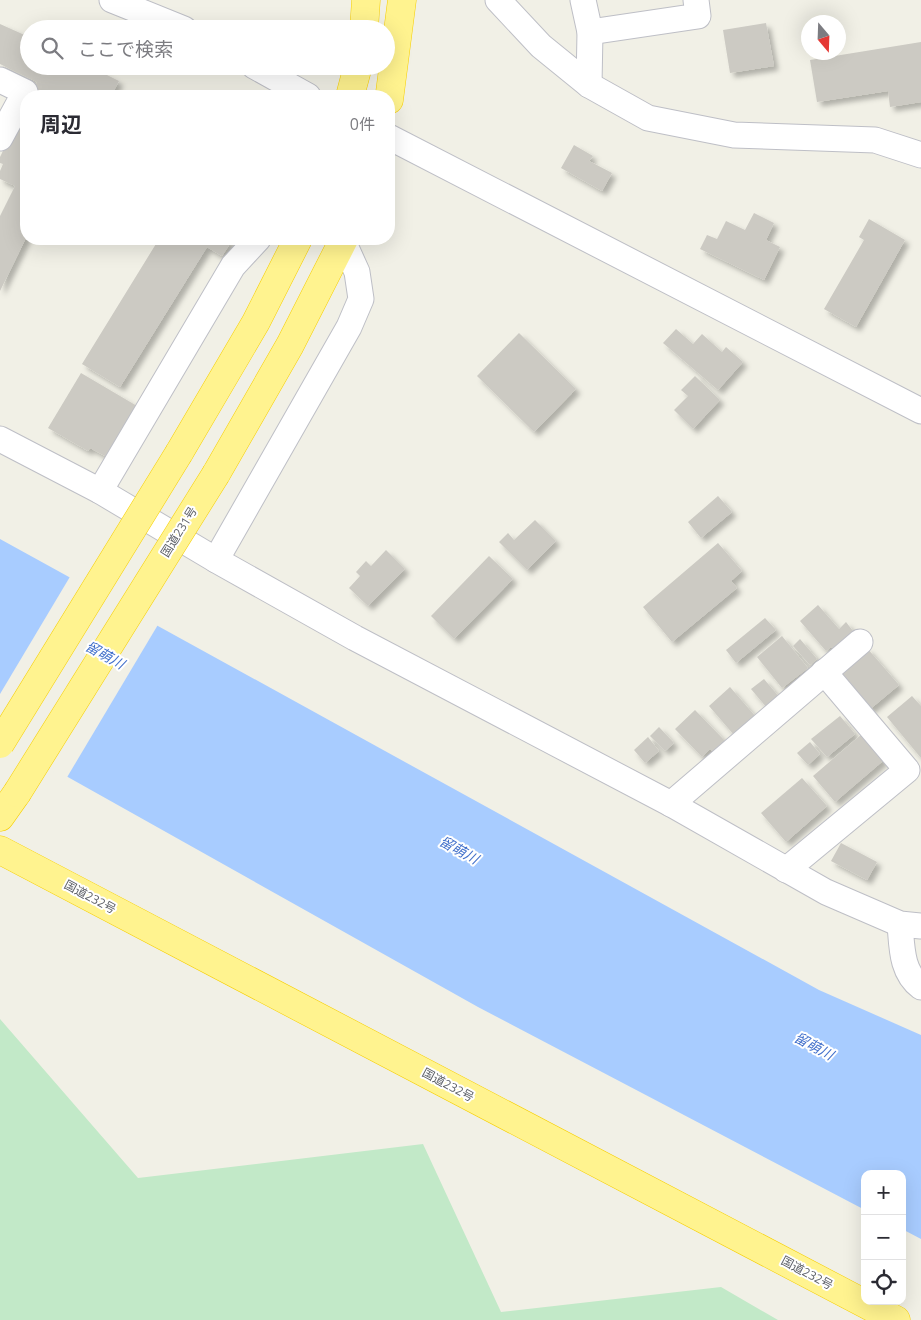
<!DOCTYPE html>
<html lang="ja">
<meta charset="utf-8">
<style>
body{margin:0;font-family:"Open Sans","Noto Sans JP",sans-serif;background:#f2f2f3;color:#2b2b33}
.controls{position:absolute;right:15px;bottom:15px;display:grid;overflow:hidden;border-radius:10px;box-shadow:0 5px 20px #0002}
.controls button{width:45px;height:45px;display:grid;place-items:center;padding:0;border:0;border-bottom:1px solid #e1e1e2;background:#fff;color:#2b2b33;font:25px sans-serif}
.compass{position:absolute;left:801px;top:15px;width:45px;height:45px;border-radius:50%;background:#fff;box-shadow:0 5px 20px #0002;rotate:161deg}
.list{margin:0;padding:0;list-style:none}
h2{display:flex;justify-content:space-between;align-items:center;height:65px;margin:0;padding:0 20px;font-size:21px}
h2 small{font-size:16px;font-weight:400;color:#7c7c81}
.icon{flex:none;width:28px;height:28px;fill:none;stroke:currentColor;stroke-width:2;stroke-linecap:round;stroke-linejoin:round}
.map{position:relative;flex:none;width:921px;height:1320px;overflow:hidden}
.search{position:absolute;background:#fff;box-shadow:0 5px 20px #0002;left:20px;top:20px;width:375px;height:55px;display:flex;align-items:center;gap:12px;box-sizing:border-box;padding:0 18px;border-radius:28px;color:#7c7c81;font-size:19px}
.panel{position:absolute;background:#fff;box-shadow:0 5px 20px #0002;left:20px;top:90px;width:375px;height:155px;border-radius:20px}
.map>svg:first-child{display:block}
.green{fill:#c2e9c8}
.water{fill:#a8ccff}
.pier{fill:#f1f0e6}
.building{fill:#cccac3;filter:url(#shadow)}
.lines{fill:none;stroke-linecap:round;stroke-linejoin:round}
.minor-casing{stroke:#bebfc6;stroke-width:27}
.highway-casing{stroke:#f7cf00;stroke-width:29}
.minor{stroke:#fff;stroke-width:25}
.highway{stroke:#fff38f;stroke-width:28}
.highway-bridge-casing{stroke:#f7cf00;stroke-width:29;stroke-linecap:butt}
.highway-bridge{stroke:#fff38f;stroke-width:28}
.labels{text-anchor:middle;stroke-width:4;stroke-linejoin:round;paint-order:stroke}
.street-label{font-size:12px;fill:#5e6168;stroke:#fff}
.water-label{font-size:14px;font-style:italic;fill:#4270cb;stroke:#fff}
</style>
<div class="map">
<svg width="921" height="1320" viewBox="0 0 921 1320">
<defs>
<filter id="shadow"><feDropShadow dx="4.5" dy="4.5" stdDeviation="2.5" flood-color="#0004"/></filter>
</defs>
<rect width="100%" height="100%" fill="#f1f0e6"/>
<polygon class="green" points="0,1019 138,1178 423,1144 501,1312 721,1287 778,1320 0,1320"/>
<polygon class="water" points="0,539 819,990 921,1035 921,1239 902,1229 902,1174 865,1174 865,1210 478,1007 0,739"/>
<polygon class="pier" points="71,575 159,623 66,779 0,742 0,694"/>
<g class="building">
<polygon points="766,23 774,66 730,73 723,30"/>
<polygon points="0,24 29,37 29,66 89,66 119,81 111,96 30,96 37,82 0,64"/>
<polygon points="921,42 921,102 890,107 888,91 817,102 810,60"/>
<polygon points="26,104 26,238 0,291 0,216 15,186 0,179 0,171 3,164 0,163 0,157"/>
<polygon points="574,145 593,156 589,161 612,173 602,191 561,168"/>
<polygon points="754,213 774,223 766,240 780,247 764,280 700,249 707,235 717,239 726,221 745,230"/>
<polygon points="869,219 905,240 856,327 824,309 864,240 859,237"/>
<polygon points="159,239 233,239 222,256 207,247 120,387 82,364"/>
<polygon points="676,329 693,344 702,334 722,352 726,347 743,362 718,390 663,343"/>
<polygon points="519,333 576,389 534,432 477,376"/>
<polygon points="81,373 137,406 107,457 90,448 88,451 48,428"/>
<polygon points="695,376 720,400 693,429 674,410 688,396 681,390"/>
<polygon points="718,496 732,512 701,538 688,522"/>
<polygon points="535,520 556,541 527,570 499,542 508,533 514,540"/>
<polygon points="718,543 742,571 731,581 737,588 672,642 643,607"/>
<polygon points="386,550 405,569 368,606 349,588 360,576 356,572 366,561 371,566"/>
<polygon points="489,556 513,579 454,639 431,616"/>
<polygon points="818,605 839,629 846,622 856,635 836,652 831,647 826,651 800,621"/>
<polygon points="765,618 776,630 736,663 726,650"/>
<polygon points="782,636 808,668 782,688 757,657"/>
<polygon points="800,639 817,659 810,665 793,646"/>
<polygon points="867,648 899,685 869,710 837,672"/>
<polygon points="764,679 780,698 767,708 751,689"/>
<polygon points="730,687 756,717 734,735 709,706"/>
<polygon points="912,696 921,706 921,758 887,717"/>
<polygon points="695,710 726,742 714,753 710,749 702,757 675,729"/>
<polygon points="840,716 855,734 827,757 811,739"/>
<polygon points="659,727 674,743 665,751 650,736"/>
<polygon points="862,734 884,760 835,802 813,776"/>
<polygon points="648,737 659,751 645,763 634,750"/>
<polygon points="810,742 820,754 808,765 797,753"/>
<polygon points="802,778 827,806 786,842 761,813"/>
<polygon points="841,843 877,862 867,880 831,861"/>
</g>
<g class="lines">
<defs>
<g id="minor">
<polyline points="112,0 184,29"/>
<polyline points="498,0 541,46 589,85 648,118 734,135 875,140 921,155"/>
<polyline points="583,0 590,32 589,85"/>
<polyline points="590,32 698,16 696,0"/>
<polyline points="254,66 308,96"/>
<polyline points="0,80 25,92 0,138"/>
<polyline points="389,137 921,411"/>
<polyline points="0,439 100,491 216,560 355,638 671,804 826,892 900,924 921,926"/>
<polyline points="100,491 233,266 258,239"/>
<polyline points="216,560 349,327 361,299 357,272 343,241"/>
<polyline points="671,804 860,642"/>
<polyline points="786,870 907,770 824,672"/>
<path d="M 900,924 C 902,947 901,972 921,987"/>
</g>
<g id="highway">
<polyline points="364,29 366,0"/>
<polyline points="350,96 358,66"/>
<polyline points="389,100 402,0"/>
<polyline points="179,453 256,322 298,239"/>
<polyline points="216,474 290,345 344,239"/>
<polyline points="0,817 17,793"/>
<polyline points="0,850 896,1320"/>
</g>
</defs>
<use href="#minor" class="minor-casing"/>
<use href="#highway" class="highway-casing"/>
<use href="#minor" class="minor"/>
<use href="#highway" class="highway"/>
<defs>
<g id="highway-bridge">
<polyline points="0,744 179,453"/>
<polyline points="17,793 216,474"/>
</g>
</defs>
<use href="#highway-bridge" class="highway-bridge-casing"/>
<use href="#highway-bridge" class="highway-bridge"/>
</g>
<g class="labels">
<g class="street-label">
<text transform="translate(179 532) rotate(-58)" y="4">国道231号</text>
<text transform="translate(90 897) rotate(28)" y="4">国道232号</text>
<text transform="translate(448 1085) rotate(28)" y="4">国道232号</text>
<text transform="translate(807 1273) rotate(28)" y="4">国道232号</text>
</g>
<g class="water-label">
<text transform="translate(105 655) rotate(29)" y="5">留萌川</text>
<text transform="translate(459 850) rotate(29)" y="5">留萌川</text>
<text transform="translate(814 1046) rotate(28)" y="5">留萌川</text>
</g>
</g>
</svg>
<div class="controls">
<button>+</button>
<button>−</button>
<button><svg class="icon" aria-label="locate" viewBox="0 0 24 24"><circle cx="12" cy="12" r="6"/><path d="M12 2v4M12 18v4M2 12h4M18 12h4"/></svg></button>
</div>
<svg class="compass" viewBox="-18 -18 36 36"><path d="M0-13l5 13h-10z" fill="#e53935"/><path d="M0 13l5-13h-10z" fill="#7c7c81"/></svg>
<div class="search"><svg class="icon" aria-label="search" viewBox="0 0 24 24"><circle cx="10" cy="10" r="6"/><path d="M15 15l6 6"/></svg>ここで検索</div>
<section class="panel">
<h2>周辺<small>0件</small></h2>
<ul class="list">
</ul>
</section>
</div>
